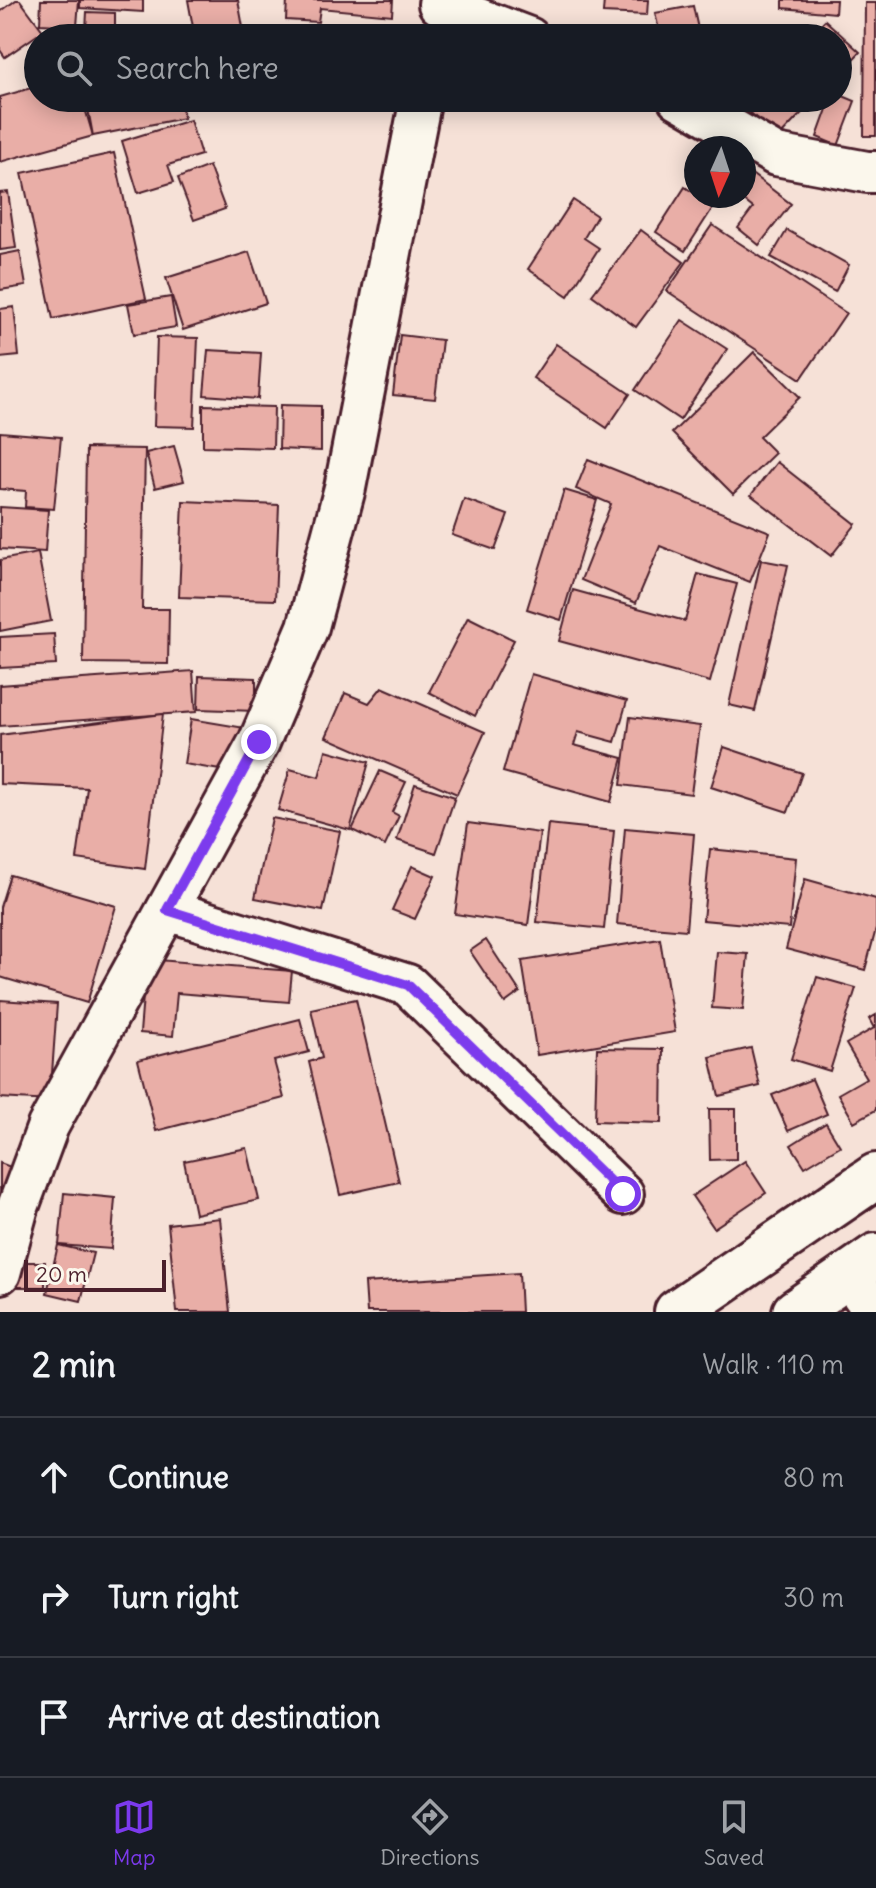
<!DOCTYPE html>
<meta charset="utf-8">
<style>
body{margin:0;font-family:Delius,sans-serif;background:#20242c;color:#f1f3f6}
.compass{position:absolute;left:684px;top:136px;width:72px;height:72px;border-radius:50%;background:#171b24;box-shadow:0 4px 20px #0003;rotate:183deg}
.scale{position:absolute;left:24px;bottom:20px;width:142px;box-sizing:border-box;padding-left:8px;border:4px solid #4a1f2b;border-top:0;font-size:22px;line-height:28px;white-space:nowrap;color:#4a1f2b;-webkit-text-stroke:6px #fbf7ec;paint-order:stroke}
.stop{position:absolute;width:24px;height:24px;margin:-18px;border:6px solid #7c3aed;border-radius:50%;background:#fff}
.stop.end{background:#7c3aed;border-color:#fff;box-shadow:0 2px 8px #0008}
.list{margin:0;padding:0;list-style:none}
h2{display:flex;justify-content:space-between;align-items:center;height:104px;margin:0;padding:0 32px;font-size:34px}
h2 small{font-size:26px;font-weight:400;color:#9ea1a6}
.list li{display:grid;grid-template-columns:52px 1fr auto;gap:24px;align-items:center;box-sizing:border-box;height:120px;padding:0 32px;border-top:2px solid #363941}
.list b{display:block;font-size:30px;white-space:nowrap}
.list em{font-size:26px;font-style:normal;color:#9ea1a6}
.icon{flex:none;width:44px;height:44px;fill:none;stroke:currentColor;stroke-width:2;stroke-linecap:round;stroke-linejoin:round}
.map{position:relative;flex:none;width:876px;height:1312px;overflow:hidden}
.search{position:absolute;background:#171b24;box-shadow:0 4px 20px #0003;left:24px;right:24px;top:24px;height:88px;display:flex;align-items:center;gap:20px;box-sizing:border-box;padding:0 28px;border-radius:44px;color:#9ea1a6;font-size:30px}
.sheet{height:464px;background:#171b24}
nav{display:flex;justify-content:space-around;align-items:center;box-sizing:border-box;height:112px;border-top:2px solid #363941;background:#171b24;font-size:22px;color:#9ea1a6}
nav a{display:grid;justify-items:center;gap:4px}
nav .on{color:#7c3aed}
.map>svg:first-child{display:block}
.building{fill:#e9aea7;stroke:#4a1f2b;stroke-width:2}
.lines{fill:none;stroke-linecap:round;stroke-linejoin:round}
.minor-casing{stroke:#4a1f2b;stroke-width:46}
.tertiary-casing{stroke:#4a1f2b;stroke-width:50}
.minor{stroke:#fbf7ec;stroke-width:40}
.tertiary{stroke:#fbf7ec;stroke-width:44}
.route{stroke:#7c3aed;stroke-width:10}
</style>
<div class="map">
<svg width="876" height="1312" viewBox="0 0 876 1312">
<rect width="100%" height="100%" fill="#f6e1d7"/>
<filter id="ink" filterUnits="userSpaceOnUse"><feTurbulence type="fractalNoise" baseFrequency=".0125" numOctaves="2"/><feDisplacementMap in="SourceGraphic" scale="16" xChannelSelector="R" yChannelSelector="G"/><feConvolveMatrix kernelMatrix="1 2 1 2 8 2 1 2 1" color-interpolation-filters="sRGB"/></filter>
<g filter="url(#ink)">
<g class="building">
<polygon points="16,0 20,0 43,31 5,57 0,50 0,12"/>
<polygon points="41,0 79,0 77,26 40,24"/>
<polygon points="80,0 143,0 143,12 80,8"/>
<polygon points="188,0 238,0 245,38 195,38"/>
<polygon points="287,0 393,0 392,15 320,8 318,22 286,20"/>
<polygon points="604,0 648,0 647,15 603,13"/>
<polygon points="783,0 836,0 835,13 783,8"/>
<polygon points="865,3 876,3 876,136 864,136"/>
<polygon points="693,6 700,38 661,38 655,13"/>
<polygon points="87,12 115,13 115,31 86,30"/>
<polygon points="825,20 860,52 838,75 838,38 808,38"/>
<polygon points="144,31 146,38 110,38"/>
<polygon points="38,86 38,98 82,98 93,136 0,162 0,97"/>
<polygon points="838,94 855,101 838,146 817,137 831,98 838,98"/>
<polygon points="86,98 180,98 184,118 93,136"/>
<polygon points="751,98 816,98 778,138 743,106"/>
<polygon points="190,120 201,155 168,165 174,182 138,193 122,141"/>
<polygon points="114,153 146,299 53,319 22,173"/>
<polygon points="209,166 225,209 194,220 178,178"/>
<polygon points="749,172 791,204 759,245 738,228 753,208 738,196 744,196 744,178"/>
<polygon points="685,187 714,206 685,251 656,232"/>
<polygon points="8,192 16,248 0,250 0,193"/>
<polygon points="573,200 597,216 584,238 599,248 568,296 528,269"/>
<polygon points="712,225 846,313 801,379 667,291"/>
<polygon points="641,230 684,262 636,327 592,295"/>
<polygon points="787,230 849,265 835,292 771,257"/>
<polygon points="20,251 26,286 0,290 0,255"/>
<polygon points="249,252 266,303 183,330 166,278"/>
<polygon points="171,297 176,327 134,334 128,304"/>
<polygon points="14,307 19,356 0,358 0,309"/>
<polygon points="682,320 727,349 680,420 635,390"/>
<polygon points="400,335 442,340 435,399 393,395"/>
<polygon points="157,337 198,338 194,427 154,426"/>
<polygon points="556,344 630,394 607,428 533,378"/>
<polygon points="208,350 261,353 258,399 204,395"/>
<polygon points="754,352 800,397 759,437 775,453 733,494 672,433"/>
<polygon points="203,405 274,407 273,448 203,446"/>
<polygon points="280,405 321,406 321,451 279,449"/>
<polygon points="0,432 61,437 54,509 25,507 26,491 0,489"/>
<polygon points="174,446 184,481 155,488 146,453"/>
<polygon points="86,448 145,449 142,609 169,609 168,664 83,663"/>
<polygon points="588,459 770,532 750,582 660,546 636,603 581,580 611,504 576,489"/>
<polygon points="777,462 856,524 831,556 751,495"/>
<polygon points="564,490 597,500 561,620 527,609"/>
<polygon points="464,499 508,515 495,550 452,535"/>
<polygon points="183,501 279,505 275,600 179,597"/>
<polygon points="0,507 48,510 45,552 0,549"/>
<polygon points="38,553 51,621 0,631 0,560"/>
<polygon points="761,560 788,565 755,711 729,705"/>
<polygon points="698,574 737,584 710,682 559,641 573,590 685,621"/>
<polygon points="468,617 514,640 475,716 429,692"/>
<polygon points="54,634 56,665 0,668 0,637"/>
<polygon points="193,671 196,712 0,726 0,685"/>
<polygon points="531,674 627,701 615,742 578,732 574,745 623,758 611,802 503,772"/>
<polygon points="199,676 256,678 256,711 198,709"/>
<polygon points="382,687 485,732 457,794 326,737 345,693 369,703"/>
<polygon points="163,714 145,869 77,859 87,788 0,784 0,735"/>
<polygon points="630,717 700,726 691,794 621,785"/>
<polygon points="191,719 245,728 238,773 184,764"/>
<polygon points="724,747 802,773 788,812 711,787"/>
<polygon points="326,750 369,762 350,830 278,810 290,769 319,777"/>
<polygon points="380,771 406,782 392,812 399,816 385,846 352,830"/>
<polygon points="415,784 455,797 436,853 397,840"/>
<polygon points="272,818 340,831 323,911 255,898"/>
<polygon points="468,823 540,833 528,925 455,914"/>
<polygon points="548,824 614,831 604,929 537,922"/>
<polygon points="625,828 694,834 686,930 617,924"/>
<polygon points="710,849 796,858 789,928 703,920"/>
<polygon points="412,866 435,876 415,919 392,910"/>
<polygon points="10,875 116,906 87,1003 0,977 0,907"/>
<polygon points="805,879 876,899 876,929 865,970 786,949"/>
<polygon points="660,939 675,1032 537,1055 522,961"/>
<polygon points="486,940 520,992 505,1003 470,951"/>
<polygon points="717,952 748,954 743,1010 712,1008"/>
<polygon points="146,959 292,971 289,1002 177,993 173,1036 140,1033"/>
<polygon points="817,977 856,988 830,1071 791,1059"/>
<polygon points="356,999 399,1182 340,1195 309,1062 322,1058 311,1009"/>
<polygon points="0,1000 57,1004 50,1101 0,1098"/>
<polygon points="876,1015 876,1110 854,1122 838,1094 866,1078 846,1044 874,1028 869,1019"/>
<polygon points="300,1019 309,1052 274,1061 284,1098 156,1131 138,1060"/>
<polygon points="597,1048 663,1049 662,1123 595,1121"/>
<polygon points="751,1048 760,1086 719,1096 710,1057"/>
<polygon points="812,1079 827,1114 788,1131 772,1095"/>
<polygon points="709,1109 736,1109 736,1159 710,1160"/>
<polygon points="826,1123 840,1146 805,1167 791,1145"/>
<polygon points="247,1148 259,1200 195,1214 184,1161"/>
<polygon points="745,1161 766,1193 714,1228 692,1196"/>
<polygon points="0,1163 24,1172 0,1237"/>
<polygon points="64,1193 115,1198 111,1249 59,1245"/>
<polygon points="220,1218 230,1312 177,1312 168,1224"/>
<polygon points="58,1245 93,1253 81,1301 47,1293"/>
<polygon points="13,1262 45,1262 45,1287 12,1287"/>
<polygon points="519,1273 521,1312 367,1312 365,1283"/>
</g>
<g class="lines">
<defs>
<g id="minor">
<polyline points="439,4 529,38"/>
<polyline points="678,98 776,155 867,172 876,172"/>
<polyline points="167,910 408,985 623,1194"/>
<polyline points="0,1273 18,1207 48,1126 259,742 308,627 345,488 421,98"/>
<polyline points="848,1275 875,1312"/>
</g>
<g id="tertiary">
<polyline points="677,1312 876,1176"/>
<polyline points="795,1312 876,1256"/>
</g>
</defs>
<use href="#minor" class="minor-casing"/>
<use href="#tertiary" class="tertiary-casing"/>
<use href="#minor" class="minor"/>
<use href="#tertiary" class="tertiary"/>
</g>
</g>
<g class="lines" filter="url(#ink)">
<polyline class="route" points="259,742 167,910 408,985 623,1194"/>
</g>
</svg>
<svg class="compass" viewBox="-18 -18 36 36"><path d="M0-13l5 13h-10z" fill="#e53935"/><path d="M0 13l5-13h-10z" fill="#9ea1a6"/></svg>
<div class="scale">20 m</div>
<div class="stop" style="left:623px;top:1194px"></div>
<div class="stop end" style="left:259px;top:742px"></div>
<div class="search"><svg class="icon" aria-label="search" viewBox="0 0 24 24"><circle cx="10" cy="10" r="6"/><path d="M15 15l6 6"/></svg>Search here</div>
</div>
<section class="sheet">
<h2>2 min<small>Walk · 110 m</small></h2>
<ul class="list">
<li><svg class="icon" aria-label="ahead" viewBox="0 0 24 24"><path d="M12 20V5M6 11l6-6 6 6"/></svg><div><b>Continue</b></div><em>80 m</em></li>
<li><svg class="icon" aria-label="right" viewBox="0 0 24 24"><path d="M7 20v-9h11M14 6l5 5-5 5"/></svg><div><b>Turn right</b></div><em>30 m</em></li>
<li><svg class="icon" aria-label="arrive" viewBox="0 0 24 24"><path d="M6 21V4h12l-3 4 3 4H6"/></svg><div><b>Arrive at destination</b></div></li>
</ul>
</section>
<nav>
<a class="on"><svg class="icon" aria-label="map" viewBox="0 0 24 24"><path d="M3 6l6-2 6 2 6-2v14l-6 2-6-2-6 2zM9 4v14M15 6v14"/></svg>Map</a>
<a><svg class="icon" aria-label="directions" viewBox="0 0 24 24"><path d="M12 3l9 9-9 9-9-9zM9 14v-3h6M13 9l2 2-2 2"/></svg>Directions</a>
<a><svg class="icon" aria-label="saved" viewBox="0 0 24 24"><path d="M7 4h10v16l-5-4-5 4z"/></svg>Saved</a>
</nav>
